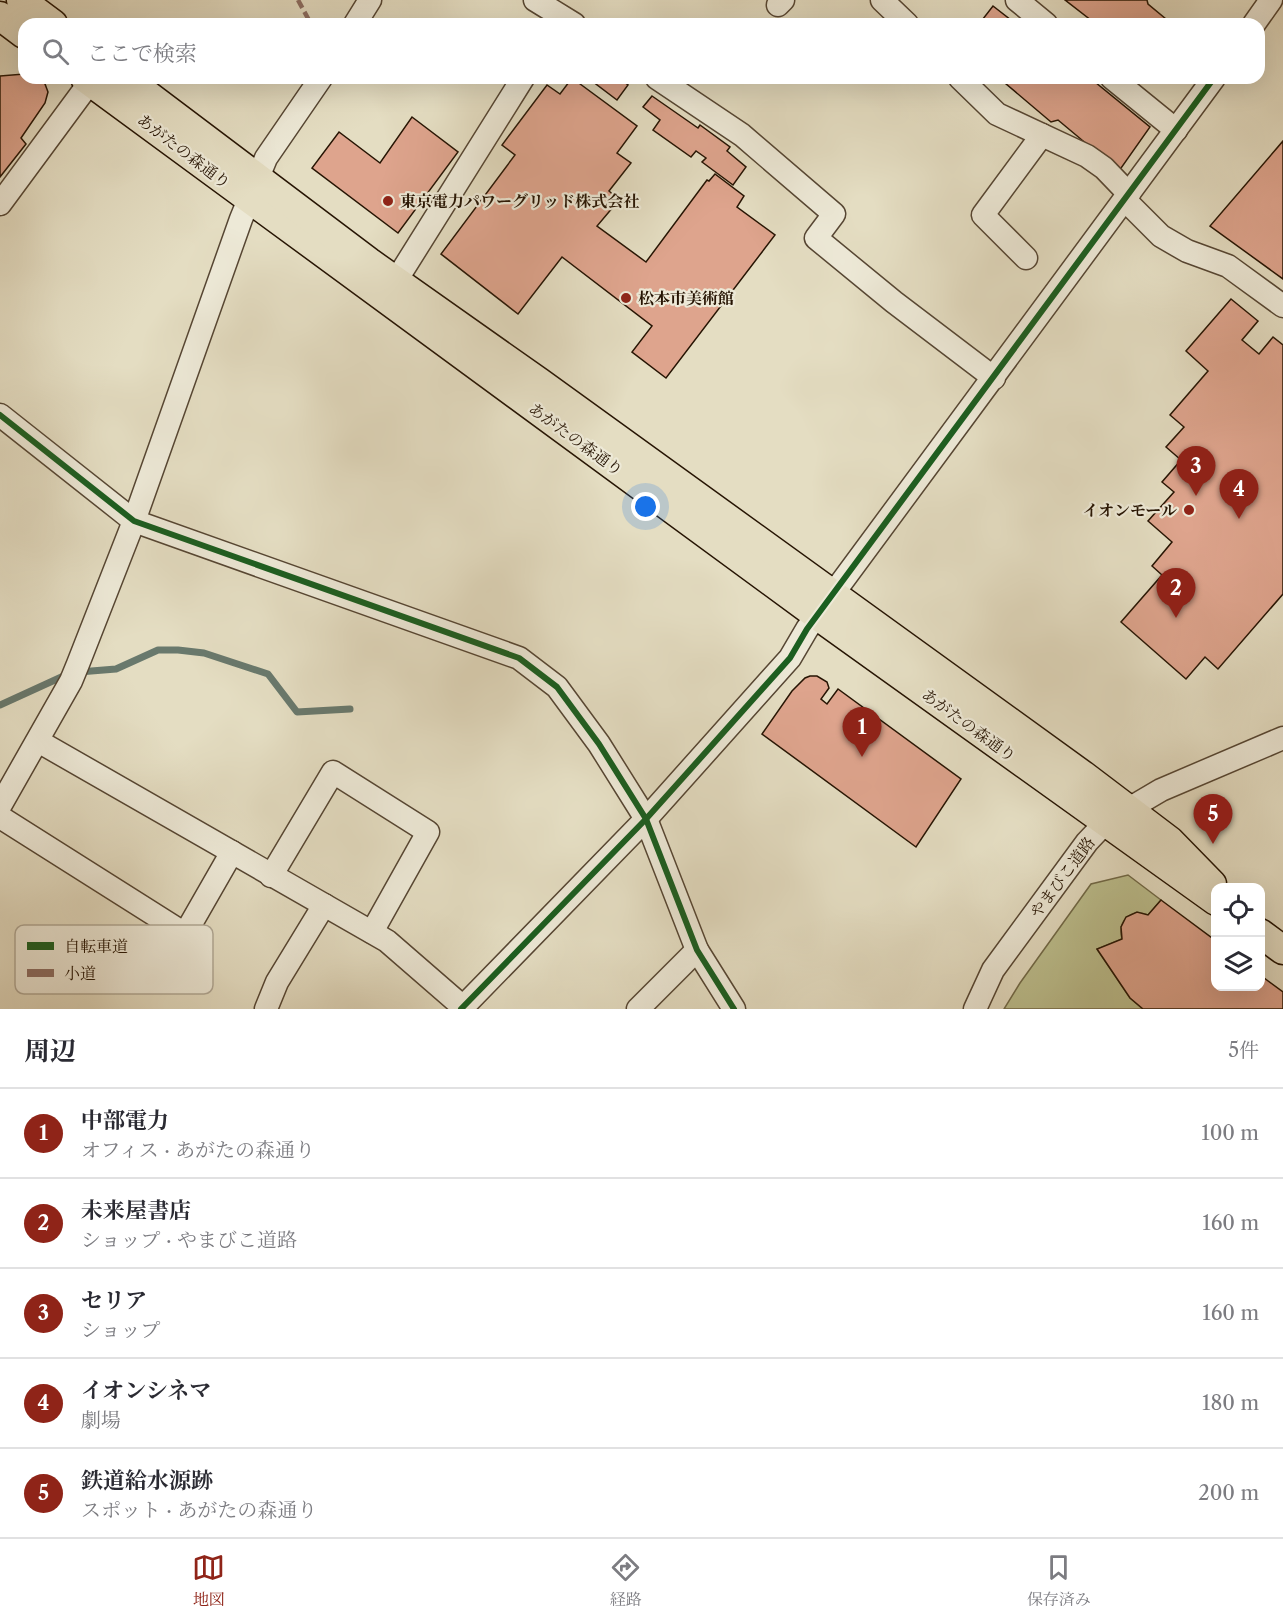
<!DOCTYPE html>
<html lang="ja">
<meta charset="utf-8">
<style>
body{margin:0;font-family:"Libre Caslon Text","Noto Serif JP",serif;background:#f2f2f3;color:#2b2b33}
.controls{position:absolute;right:18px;bottom:18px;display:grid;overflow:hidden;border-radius:12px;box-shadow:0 6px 24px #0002}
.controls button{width:54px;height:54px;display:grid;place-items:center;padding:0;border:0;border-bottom:2px solid #e1e1e2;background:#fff;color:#2b2b33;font:30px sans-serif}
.you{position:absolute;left:646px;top:507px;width:21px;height:21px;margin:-15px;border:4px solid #fff;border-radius:50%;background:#1a73e8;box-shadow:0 0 0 9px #1a73e833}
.badge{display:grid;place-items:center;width:39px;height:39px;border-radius:50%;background:#8f2418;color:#fff;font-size:20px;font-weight:700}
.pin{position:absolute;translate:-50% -50px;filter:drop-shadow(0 2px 3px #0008)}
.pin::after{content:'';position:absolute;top:32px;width:21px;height:18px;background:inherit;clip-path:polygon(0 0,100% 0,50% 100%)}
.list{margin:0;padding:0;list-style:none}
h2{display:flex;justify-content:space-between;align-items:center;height:78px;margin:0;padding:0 24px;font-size:26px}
h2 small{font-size:20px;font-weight:400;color:#7c7c81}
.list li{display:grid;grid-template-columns:39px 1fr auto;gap:18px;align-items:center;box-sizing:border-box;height:90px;padding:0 24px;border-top:2px solid #e1e1e2}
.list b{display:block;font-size:22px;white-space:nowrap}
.list p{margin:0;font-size:20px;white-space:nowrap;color:#7c7c81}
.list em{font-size:20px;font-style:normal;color:#7c7c81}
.icon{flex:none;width:33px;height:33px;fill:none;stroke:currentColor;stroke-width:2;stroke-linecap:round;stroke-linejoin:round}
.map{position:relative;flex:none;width:1283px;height:1009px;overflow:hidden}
.search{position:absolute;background:#fff;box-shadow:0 6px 24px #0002;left:18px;right:18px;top:18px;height:66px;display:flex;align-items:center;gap:15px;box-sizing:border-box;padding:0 21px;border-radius:18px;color:#7c7c81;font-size:22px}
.sheet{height:528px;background:#fff}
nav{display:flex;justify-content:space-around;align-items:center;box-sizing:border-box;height:84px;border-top:2px solid #e1e1e2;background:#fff;font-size:16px;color:#7c7c81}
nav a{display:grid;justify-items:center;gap:3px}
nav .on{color:#8f2418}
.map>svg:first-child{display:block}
.green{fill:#bcbf8e;stroke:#716a48;stroke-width:1.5}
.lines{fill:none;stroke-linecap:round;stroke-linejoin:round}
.stream{stroke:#69796d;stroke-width:7}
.building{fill:#dea48d;stroke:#261403;stroke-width:1.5}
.minor-casing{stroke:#564633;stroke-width:25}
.major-casing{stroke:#261403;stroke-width:31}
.minor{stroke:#ede9d7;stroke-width:22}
.major{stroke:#e4ddc2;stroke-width:28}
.quiet{stroke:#8d6e63;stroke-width:4.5;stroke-dasharray:9 4.5;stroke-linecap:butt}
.cycleway-casing{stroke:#ede9d7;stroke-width:10}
.cycleway{stroke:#1b5e20;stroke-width:6}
.poi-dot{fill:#8f2418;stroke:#ede9d7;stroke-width:2}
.labels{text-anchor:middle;stroke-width:4.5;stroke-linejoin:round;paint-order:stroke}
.street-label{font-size:16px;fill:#261403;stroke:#ede9d7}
.poi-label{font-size:16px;font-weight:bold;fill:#261403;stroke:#ede9d7;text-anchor:start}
.key{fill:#ede9d7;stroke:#b1a997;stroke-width:1.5}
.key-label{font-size:16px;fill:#261403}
</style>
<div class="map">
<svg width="1283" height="1009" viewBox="0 0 1283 1009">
<rect width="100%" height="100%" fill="#e4ddc2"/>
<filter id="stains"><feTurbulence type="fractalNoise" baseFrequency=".00333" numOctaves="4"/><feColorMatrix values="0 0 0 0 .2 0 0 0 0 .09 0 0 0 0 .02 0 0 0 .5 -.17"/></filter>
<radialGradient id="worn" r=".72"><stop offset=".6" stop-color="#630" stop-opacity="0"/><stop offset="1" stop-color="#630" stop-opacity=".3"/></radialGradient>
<path class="green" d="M 1128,875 L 1161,900 L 1148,915 C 1131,908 1117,921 1122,939 L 1097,949 L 1130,998 L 1143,1009 L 1004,1009 L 1020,983 L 1091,884 Z"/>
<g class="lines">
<g class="stream">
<polyline points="79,672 116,669 158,650 178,650 204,653 268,674 297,712 350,709"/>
<polyline points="0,705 68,674"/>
</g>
</g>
<g class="building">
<polygon points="1065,0 1147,0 1148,4 1172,24 1096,24"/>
<polygon points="993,6 1016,24 979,24"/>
<polygon points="24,74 24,78 39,78 45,84 48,92 45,103 21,138 26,144 0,177 0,76"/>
<polygon points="572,78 637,126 617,153 631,163 609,191 619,200 597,226 646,262 707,180 709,181 715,174 744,196 737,207 775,235 666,378 632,352 652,326 562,257 518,314 441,254 515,155 502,145 547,85 560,94"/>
<polygon points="594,78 619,78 628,85 617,100 592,81"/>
<polygon points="999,78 1090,78 1150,127 1119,171 1058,120 1051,122"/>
<polygon points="652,96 698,128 700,125 730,147 727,151 746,167 733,185 702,162 706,158 696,151 691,157 653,130 660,120 643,107"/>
<polygon points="412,117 458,152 398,233 312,168 339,132 380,163"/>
<polygon points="1283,141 1283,279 1210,226"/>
<polygon points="1231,299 1258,321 1242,340 1259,354 1273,337 1283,345 1283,594 1218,669 1205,657 1186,679 1121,622 1162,575 1152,566 1172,542 1148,521 1174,492 1162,482 1181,460 1166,447 1184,427 1170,415 1208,371 1186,351"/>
<polygon points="810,676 817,676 827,682 829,688 821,699 827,704 838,689 961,779 916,847 762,734 792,691 805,678"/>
<polygon points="1161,900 1216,941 1216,987 1260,987 1260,975 1283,992 1283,1009 1143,1009 1130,998 1097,949 1122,939 1121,927 1126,917 1137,912 1148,915"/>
</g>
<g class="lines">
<defs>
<g id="minor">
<polyline points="535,0 574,24"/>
<polyline points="882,0 907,24"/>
<polyline points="1017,0 1046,24"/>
<polyline points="778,5 783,0"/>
<polyline points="355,24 370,0"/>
<polyline points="1254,24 1271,0"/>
<polyline points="657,78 742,135 834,214 816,238 894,302 994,378"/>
<polyline points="960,78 997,114 1087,156 1104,168 1129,194"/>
<polyline points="1112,78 1176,130"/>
<polyline points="1125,200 1161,236 1187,251 1228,266 1283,306"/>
<polyline points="0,204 93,78"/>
<polyline points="1026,258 983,215 1042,135"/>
<polyline points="387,295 523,78"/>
<polyline points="0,415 134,521 519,658 557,687 599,744 646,819 697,950 734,1009"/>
<polyline points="38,741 387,941 463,1007"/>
<polyline points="0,806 71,681 78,664 134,521 241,219 266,158 321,78"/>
<polyline points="0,817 185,934 232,852"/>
<polyline points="271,876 333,772 428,832 372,932"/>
<polyline points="266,1009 277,982 324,905"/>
<polyline points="461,1009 646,819 790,658 807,629 1214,78"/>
<polyline points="638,1009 697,950"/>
<polyline points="975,1009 993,970 1087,842 1105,823 1161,790 1283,738"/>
</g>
<g id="major">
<polyline points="21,0 53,24"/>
<polyline points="0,16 24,34"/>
<polyline points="85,78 818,616 1216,901"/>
<polyline points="125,78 369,262 539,382 1083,775 1170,841 1212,884"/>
<polyline points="1260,933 1283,950"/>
</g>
</defs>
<use href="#minor" class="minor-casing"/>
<use href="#major" class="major-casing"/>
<use href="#minor" class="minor"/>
<use href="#major" class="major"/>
<polyline class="quiet" points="298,0 311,24"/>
<defs>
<g id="cycleway">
<polyline points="0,415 134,521 519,658 557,687 599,744 646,819 697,950 734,1009"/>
<polyline points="461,1009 646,819 790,658 807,629 1214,78"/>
</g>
</defs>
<use href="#cycleway" class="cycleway-casing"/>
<use href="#cycleway" class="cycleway"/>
</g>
<g class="poi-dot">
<circle cx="388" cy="201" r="6"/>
<circle cx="626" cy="298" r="6"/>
<circle cx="1189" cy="510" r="6"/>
</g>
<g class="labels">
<g class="street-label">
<text transform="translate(184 151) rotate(37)" y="6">あがたの森通り</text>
<text transform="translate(576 439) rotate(36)" y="6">あがたの森通り</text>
<text transform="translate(969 725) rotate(36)" y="6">あがたの森通り</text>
<text transform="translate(1062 877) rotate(-53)" y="6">やまびこ道路</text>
</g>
<g class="poi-label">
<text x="400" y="207">東京電力パワーグリッド株式会社</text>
<text x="638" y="304">松本市美術館</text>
<text x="1177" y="516" text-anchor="end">イオンモール</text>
</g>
</g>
<rect x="15" y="925" width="198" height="69" rx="9" class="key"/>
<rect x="27" y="942" width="27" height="8" fill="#1b5e20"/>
<rect x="27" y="969" width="27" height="8" fill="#8d6e63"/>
<g class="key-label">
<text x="64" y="952">自転車道</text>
<text x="64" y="979">小道</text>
</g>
<rect width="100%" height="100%" filter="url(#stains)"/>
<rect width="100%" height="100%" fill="url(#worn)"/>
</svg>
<div class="controls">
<button><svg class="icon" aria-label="locate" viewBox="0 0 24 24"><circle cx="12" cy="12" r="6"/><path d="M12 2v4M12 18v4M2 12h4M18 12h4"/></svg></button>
<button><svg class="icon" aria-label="layers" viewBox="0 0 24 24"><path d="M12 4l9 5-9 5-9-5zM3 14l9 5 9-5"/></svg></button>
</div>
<div class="you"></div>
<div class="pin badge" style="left:862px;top:757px">1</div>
<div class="pin badge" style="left:1176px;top:618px">2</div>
<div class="pin badge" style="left:1196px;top:496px">3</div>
<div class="pin badge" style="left:1239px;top:519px">4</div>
<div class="pin badge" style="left:1213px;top:844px">5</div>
<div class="search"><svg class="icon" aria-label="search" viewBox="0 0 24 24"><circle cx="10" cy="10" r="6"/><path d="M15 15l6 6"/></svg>ここで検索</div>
</div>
<section class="sheet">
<h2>周辺<small>5件</small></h2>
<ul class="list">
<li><span class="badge">1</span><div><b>中部電力</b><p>オフィス · あがたの森通り</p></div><em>100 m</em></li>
<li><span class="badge">2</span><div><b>未来屋書店</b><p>ショップ · やまびこ道路</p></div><em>160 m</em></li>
<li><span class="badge">3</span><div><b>セリア</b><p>ショップ</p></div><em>160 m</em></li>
<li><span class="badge">4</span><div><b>イオンシネマ</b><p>劇場</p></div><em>180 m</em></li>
<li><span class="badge">5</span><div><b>鉄道給水源跡</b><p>スポット · あがたの森通り</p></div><em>200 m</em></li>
</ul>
</section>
<nav>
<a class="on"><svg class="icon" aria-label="map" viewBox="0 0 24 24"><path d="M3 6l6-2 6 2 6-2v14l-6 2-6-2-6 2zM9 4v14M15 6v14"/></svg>地図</a>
<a><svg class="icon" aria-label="directions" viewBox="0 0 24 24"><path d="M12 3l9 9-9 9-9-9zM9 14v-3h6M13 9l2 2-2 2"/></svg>経路</a>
<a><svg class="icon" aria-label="saved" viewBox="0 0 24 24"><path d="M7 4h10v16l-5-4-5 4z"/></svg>保存済み</a>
</nav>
